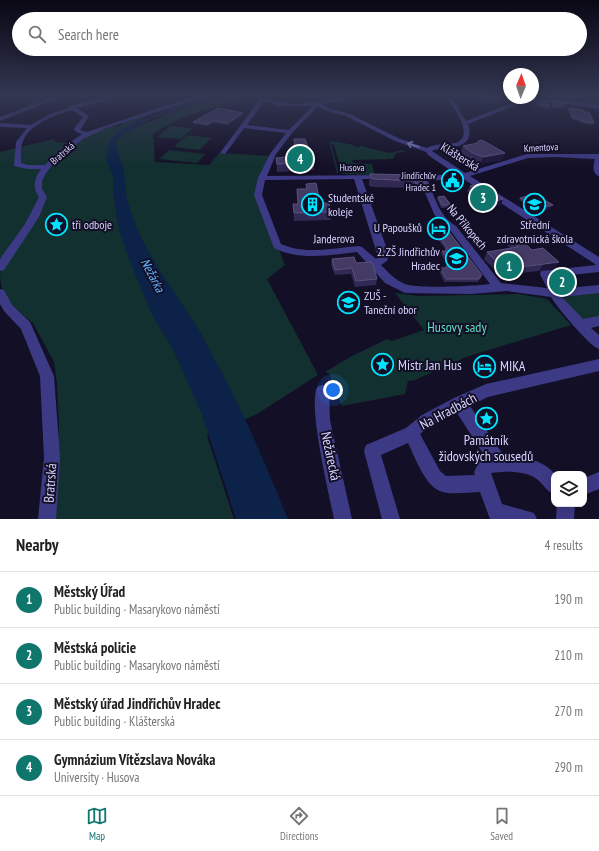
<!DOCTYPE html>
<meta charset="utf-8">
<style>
body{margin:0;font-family:"PT Sans Narrow",sans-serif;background:#f6f6f6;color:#222}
.controls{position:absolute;right:12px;bottom:12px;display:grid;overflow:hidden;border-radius:8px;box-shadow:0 2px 10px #0003}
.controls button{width:36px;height:36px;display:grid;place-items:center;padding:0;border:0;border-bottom:1px solid #e0e0e0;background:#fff;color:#222;font:20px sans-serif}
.compass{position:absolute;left:503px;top:68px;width:36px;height:36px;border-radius:50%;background:#fff;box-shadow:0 2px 10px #0003;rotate:2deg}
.you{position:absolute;left:333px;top:390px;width:14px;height:14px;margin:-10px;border:3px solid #fff;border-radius:50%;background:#1a73e8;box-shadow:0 0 0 6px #1a73e833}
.badge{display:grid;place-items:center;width:26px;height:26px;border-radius:50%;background:#0f766e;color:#fff;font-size:13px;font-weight:700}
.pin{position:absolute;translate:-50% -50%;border:2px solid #fff;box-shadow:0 1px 4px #0006}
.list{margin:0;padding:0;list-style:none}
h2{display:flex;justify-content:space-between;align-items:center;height:52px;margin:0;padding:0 16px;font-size:17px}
h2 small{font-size:13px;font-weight:400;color:#767676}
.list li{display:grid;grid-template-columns:26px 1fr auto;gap:12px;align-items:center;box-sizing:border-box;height:56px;padding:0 16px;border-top:1px solid #e0e0e0}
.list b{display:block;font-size:15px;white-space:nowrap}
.list p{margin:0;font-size:13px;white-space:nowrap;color:#767676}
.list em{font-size:13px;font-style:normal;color:#767676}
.icon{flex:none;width:22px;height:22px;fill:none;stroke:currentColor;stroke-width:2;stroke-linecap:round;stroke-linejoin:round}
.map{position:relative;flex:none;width:599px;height:519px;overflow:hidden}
.search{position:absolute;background:#fff;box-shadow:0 2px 10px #0003;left:12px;right:12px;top:12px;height:44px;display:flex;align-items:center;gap:10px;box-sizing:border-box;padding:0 14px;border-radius:22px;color:#767676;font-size:15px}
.sheet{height:276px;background:#fff}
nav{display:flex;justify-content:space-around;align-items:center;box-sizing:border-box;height:56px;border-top:1px solid #e0e0e0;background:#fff;font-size:11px;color:#767676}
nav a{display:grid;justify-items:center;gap:2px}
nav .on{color:#0f766e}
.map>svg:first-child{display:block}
.green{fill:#12302f}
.water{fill:#0c2248}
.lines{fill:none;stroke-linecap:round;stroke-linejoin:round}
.minor{fill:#3d3a85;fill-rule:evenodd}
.wall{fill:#312854}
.shaded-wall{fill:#1d163a}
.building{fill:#433a66;stroke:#5a527e}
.oneway{stroke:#837fbc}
.labels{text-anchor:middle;stroke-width:4;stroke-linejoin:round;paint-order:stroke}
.far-street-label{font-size:10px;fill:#d9d4ff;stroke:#130f26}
.far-poi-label{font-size:10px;fill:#d9d4ff;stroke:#130f26;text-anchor:end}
.street-label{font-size:12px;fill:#d9d4ff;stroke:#130f26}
.poi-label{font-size:12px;fill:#d9d4ff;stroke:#130f26;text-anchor:start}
.water-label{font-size:13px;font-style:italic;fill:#62b6ff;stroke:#130f26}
.near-park-label{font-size:14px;fill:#5fe0c0;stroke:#130f26}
.near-poi-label{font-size:14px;fill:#d9d4ff;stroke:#130f26;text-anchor:start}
.near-street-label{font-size:14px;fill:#d9d4ff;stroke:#130f26}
</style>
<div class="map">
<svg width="599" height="519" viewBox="0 0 599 519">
<rect width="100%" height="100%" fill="#130f26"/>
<g class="green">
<path d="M 212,95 L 222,95 C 189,102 150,110 122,130 L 127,131 C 154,121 231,83 257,99 L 256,101 L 221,104 L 222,105 C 196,112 175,119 153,134 L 155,162 L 209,165 L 219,153 L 272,156 L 258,195 L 285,265 L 267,279 L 318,375 L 257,414 L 207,436 L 234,519 L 51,519 L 56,471 L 59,426 L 57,383 L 54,362 L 33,323 L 12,306 L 3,292 L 0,279 L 1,259 L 0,258 L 0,152 L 54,139 L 55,142 C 61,142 68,144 74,143 C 86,141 103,121 120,126 L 122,122 L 195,99 Z"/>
<polygon points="568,95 599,95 599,104 562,100"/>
<polygon points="170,126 193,128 181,139 157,137"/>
<polygon points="187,135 211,138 200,150 174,147"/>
<polygon points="329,141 350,144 357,147 361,146 389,153 402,150 406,152 396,153 393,159 352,160 353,163 372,164 375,175 342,174 334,145 331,144 339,173 337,173"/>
<polygon points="169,150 205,154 197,163 159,159"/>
<polygon points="599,292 599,319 583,321 562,297"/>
<polygon points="395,293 419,296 519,294 547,299 571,325 466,357 415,380 408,381 405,394 342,406 332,385 330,374 325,372 350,357 387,339 392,341 424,330"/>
</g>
<path class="water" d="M 222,95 L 234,95 C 201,103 140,116 116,141 C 116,152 123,162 124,173 C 126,183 125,193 128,203 C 141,249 172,287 197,327 C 204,338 210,350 216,362 C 244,412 266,466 288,519 L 236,519 L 201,412 L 172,347 L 153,317 L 129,259 L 119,230 L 113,193 L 113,176 L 106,160 L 109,141 L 121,130 L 132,124 L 183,104 Z"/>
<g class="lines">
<g class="minor">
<polygon points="64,95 74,95 46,103 0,121 0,117 42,101"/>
<path d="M 117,95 L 127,95 L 77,108 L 89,116 L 80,130 L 87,132 L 180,101 L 199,95 L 210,95 L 109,127 L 83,139 L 58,158 L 46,173 L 42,181 L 42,189 L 47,197 L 39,217 L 4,270 L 0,271 L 0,259 L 25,224 L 39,197 C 32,187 34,179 41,169 L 28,169 L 14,166 L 16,142 L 27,128 L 0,127 L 0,123 L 31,125 L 50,114 L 69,108 L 69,106 ZM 72,110 L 83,117 L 74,129 L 76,132 L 82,134 L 62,148 L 45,165 L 28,165 L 21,163 C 21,156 20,148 23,141 C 30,124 55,115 72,110 Z"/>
<path d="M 253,95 C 260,95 264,98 270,100 C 278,102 287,103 295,104 C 320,104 343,95 368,95 L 322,104 L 328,108 L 350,114 L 398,138 L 427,148 C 435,143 446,145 455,143 C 476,137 454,107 446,98 L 401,95 C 467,95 533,95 599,105 L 599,109 L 560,103 L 521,101 L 521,103 L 468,124 C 476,149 451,147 434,150 L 432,151 L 465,173 L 527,154 L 599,154 L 599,176 C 592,174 593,165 595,159 L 555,157 L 528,158 L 470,176 L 599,257 L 599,272 L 552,277 L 558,289 L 599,285 L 599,293 L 562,297 L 583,319 L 599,316 L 599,326 L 591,328 L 599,335 L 599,349 C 589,346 557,307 551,297 L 507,291 L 471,294 L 405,293 L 385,283 L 357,252 C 329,255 300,261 274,248 L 254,195 L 258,178 L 270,154 L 286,133 L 244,128 L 225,154 L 220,153 L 260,99 ZM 452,98 L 517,101 L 466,121 ZM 264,101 L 280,106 L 313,106 L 289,130 L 247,125 ZM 318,106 L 324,110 L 346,116 L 395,141 L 426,152 L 428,155 L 456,174 L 411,177 L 407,179 L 411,181 L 420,181 L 434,214 L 439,222 L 450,230 L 490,284 C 474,286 418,289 405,284 C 395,280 389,273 381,265 L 387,261 L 389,255 L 362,179 L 386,179 L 386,175 L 267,176 L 276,154 L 292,133 ZM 462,178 L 595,264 L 596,265 L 541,271 L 540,274 L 547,288 L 501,283 L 456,226 C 439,216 435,198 428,181 ZM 354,179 L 378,257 L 376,259 L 362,247 L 359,246 C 334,248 305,255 281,244 L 262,195 L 265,180 Z"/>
<polygon points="0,289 4,290 12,305 30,322 54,376 60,458 56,519 38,519 44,458 40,376 21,329 4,311 0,304"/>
<path d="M 599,359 L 599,371 L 488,397 L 470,406 L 504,456 C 523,457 542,459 555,474 L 554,494 C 546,491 544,485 538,480 C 526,470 505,471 491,473 L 502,504 L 534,513 L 537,519 L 490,519 L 480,492 C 469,492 454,495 443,492 C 426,489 415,457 408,443 L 381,455 L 400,519 L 382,519 L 364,451 L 366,445 L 406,428 L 422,415 L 454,398 L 486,384 ZM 457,413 L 486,458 L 480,460 L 474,472 L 475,475 L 446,476 L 440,471 L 420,434 L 432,425 Z"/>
<path d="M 322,385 L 327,387 L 329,392 L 330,420 L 352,519 L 334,519 C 329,493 308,408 317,387 Z"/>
<polygon points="599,472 599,489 584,495 584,478"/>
<polygon points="557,504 575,504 574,519 556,519"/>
</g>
</g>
<g class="wall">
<polygon points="533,96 539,96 538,97 533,97"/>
<polygon points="566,96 577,96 571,100 563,99 564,97"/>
<polygon points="535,101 550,106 548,108 538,107 534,103"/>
<polygon points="565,105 561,108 551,108 552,106"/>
<polygon points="569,108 584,112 594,123 593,125 580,123 579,121 572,120 568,110"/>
<polygon points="243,115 228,125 214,123 208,126 194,124 193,122"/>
<polygon points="294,139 314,163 314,170 277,172 276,158 295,156"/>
<polygon points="478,141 502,160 480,164 468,159 460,153 463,146 477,143"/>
<polygon points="370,174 417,177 426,185 423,193 414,192 413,188 372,187 369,186 369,182"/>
<polygon points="306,184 320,203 331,212 331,220 294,221 293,204 298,204 297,189 306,189"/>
<polygon points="470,186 501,205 490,208 467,191"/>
<polygon points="438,197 451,205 450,208 441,208 437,199"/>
<polygon points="520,198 551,208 538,212 519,200"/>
<polygon points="433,228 482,275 478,282 444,282 439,271 440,268 445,268 448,264 441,254 442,251 445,251 445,249 432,231"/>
<polygon points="510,238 532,250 555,268 539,271 500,275 484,259 487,252 510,248 507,245"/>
<polygon points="332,259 356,263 377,279 376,285 355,287 351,274 335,275 331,265"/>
</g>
<g class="shaded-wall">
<polygon points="243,113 243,115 228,125 228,123"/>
<polygon points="214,121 214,123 208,126 208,124"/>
<polygon points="505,153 502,160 480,164 483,157"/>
<polygon points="503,199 501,205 490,208 493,202"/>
<polygon points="553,205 551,208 538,212 539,209"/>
<polygon points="559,262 555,268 539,271 544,264"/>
</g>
<g class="building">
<polygon points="566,96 575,96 572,98 564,97"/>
<polygon points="535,101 546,102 550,106 539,105"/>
<polygon points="556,102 566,103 562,106 552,106"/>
<polygon points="218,108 243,113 228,123 214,121 208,124 193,122"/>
<polygon points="569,108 583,110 584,112 589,112 594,123 581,121 580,119 573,118"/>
<polygon points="294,139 305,139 314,163 277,164 276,158 296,156"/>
<polygon points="482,140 505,153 483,157 471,152 463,146 478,143 478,141"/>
<polygon points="370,174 416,175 417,177 422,177 426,185 416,184 415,181 374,179 371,178"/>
<polygon points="316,183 320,203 329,203 331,212 294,213 293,204 298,204 297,189 307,189 306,184"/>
<polygon points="479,184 503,199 493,202 470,186"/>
<polygon points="534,194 553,205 539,209 520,198"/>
<polygon points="444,196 451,205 442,205 438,197"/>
<polygon points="433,228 446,228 482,275 479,279 446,279 440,268 445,268 450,262 442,251 447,251 446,248 447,248"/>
<polygon points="518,237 532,250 543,248 559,262 544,264 504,269 487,252 518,247 510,238"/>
<polygon points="354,257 356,263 371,262 373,265 377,279 356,281 352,268 335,270 332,259"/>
</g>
<defs><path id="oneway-shaft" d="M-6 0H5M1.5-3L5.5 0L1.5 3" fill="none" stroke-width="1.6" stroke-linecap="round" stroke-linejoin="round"/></defs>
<use class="oneway" href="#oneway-shaft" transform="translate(413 145) rotate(-161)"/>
<linearGradient id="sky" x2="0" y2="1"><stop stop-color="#0a0815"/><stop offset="0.57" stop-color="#333752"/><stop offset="1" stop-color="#333752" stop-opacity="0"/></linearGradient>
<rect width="599" height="168" fill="url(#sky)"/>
<defs>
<symbol id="civic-ring" viewBox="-11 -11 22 22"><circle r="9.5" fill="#130f26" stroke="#00e5ff" stroke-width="1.5"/><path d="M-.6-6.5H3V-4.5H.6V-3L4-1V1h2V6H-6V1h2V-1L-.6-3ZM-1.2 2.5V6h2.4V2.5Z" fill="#00e5ff"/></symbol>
<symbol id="school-ring" viewBox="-11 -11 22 22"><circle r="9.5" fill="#130f26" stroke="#00e5ff" stroke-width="1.5"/><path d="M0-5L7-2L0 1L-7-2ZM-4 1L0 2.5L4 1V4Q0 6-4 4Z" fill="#00e5ff"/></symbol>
<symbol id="building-ring" viewBox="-11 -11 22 22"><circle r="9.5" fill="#130f26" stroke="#00e5ff" stroke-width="1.5"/><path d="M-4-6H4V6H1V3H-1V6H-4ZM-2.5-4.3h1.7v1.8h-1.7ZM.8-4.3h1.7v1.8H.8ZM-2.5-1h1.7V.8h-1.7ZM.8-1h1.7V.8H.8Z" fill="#00e5ff"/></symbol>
<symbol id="sight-ring" viewBox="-11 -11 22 22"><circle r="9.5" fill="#130f26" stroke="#00e5ff" stroke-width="1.5"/><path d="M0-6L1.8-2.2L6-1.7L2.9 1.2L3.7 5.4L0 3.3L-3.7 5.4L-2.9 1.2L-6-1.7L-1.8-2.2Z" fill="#00e5ff"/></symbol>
<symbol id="hotel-ring" viewBox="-11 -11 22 22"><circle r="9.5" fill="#130f26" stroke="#00e5ff" stroke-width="1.5"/><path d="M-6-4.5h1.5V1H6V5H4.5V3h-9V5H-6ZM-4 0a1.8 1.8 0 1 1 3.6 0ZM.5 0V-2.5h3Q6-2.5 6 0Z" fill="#00e5ff"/></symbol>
</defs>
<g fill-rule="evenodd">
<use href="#civic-ring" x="440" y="168" width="25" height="25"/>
<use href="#school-ring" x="522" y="192" width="25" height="25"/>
<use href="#building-ring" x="300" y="192" width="25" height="25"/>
<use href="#sight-ring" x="44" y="212" width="25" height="25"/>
<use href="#hotel-ring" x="426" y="216" width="25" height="25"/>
<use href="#school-ring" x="444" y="246" width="25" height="25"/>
<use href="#school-ring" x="336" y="290" width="25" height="25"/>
<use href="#sight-ring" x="370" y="352" width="25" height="25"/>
<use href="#hotel-ring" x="472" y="354" width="25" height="25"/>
<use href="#sight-ring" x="474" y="406" width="25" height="25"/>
</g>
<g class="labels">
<g class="far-street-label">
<text transform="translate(541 147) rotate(-3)" y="4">Kmentova</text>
<text transform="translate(62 153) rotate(-41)" y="4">Bratrská</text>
<text x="352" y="171">Husova</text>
</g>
<g class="far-poi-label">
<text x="436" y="179">Jindřichův<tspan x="436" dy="12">Hradec 1</tspan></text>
</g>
<g class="street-label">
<text transform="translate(460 157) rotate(32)" y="4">Klášterská</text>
<text transform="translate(467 227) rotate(50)" y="4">Na Příkopech</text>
<text transform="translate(334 239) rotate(-1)" y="4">Janderova</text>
</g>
<g class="poi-label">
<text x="328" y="202">Studentské<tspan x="328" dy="14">koleje</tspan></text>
<text x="72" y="229">tři odboje</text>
<text x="535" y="229" text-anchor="middle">Střední<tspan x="535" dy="14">zdravotnická škola</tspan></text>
<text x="422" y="232" text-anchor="end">U Papoušků</text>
<text x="440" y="256" text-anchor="end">2. ZŠ Jindřichův<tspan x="440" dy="14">Hradec</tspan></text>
<text x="364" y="300">ZUŠ -<tspan x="364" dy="14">Taneční obor</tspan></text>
</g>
<g class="water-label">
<text transform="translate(153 275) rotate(62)" y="5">Nežárka</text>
</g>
<g class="near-park-label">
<text x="457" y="332">Husovy sady</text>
</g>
<g class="near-poi-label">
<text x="398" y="370">Mistr Jan Hus</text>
<text x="500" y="371">MIKA</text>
<text x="486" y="445" text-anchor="middle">Památník<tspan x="486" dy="16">židovských sousedů</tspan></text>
</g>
<g class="near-street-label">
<text transform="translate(448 411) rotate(-28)" y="5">Na Hradbách</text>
<text transform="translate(331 456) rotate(78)" y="5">Nežárecká</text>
<text transform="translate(50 483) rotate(-86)" y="5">Bratrská</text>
</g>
</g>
</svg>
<div class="controls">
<button><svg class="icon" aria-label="layers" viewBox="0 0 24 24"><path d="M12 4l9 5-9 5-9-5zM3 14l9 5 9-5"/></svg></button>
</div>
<svg class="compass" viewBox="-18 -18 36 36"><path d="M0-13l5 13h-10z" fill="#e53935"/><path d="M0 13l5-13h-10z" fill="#767676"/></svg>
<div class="you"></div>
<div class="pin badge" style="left:509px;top:266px">1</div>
<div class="pin badge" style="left:562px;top:282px">2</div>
<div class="pin badge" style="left:483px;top:198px">3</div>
<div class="pin badge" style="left:300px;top:159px">4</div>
<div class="search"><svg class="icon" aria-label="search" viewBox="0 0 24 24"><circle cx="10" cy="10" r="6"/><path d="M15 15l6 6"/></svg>Search here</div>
</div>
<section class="sheet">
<h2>Nearby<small>4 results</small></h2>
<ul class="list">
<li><span class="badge">1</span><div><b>Městský Úřad</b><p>Public building · Masarykovo náměstí</p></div><em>190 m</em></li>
<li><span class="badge">2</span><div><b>Městská policie</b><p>Public building · Masarykovo náměstí</p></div><em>210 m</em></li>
<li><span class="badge">3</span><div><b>Městský úřad Jindřichův Hradec</b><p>Public building · Klášterská</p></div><em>270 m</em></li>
<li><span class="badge">4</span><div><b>Gymnázium Vítězslava Nováka</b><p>University · Husova</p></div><em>290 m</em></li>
</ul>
</section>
<nav>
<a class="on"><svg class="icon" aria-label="map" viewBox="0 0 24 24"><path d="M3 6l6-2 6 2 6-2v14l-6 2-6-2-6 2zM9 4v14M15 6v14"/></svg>Map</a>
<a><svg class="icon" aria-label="directions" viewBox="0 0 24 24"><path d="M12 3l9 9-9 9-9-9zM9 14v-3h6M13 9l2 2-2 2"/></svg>Directions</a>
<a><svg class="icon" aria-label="saved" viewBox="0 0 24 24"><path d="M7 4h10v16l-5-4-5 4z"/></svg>Saved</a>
</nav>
